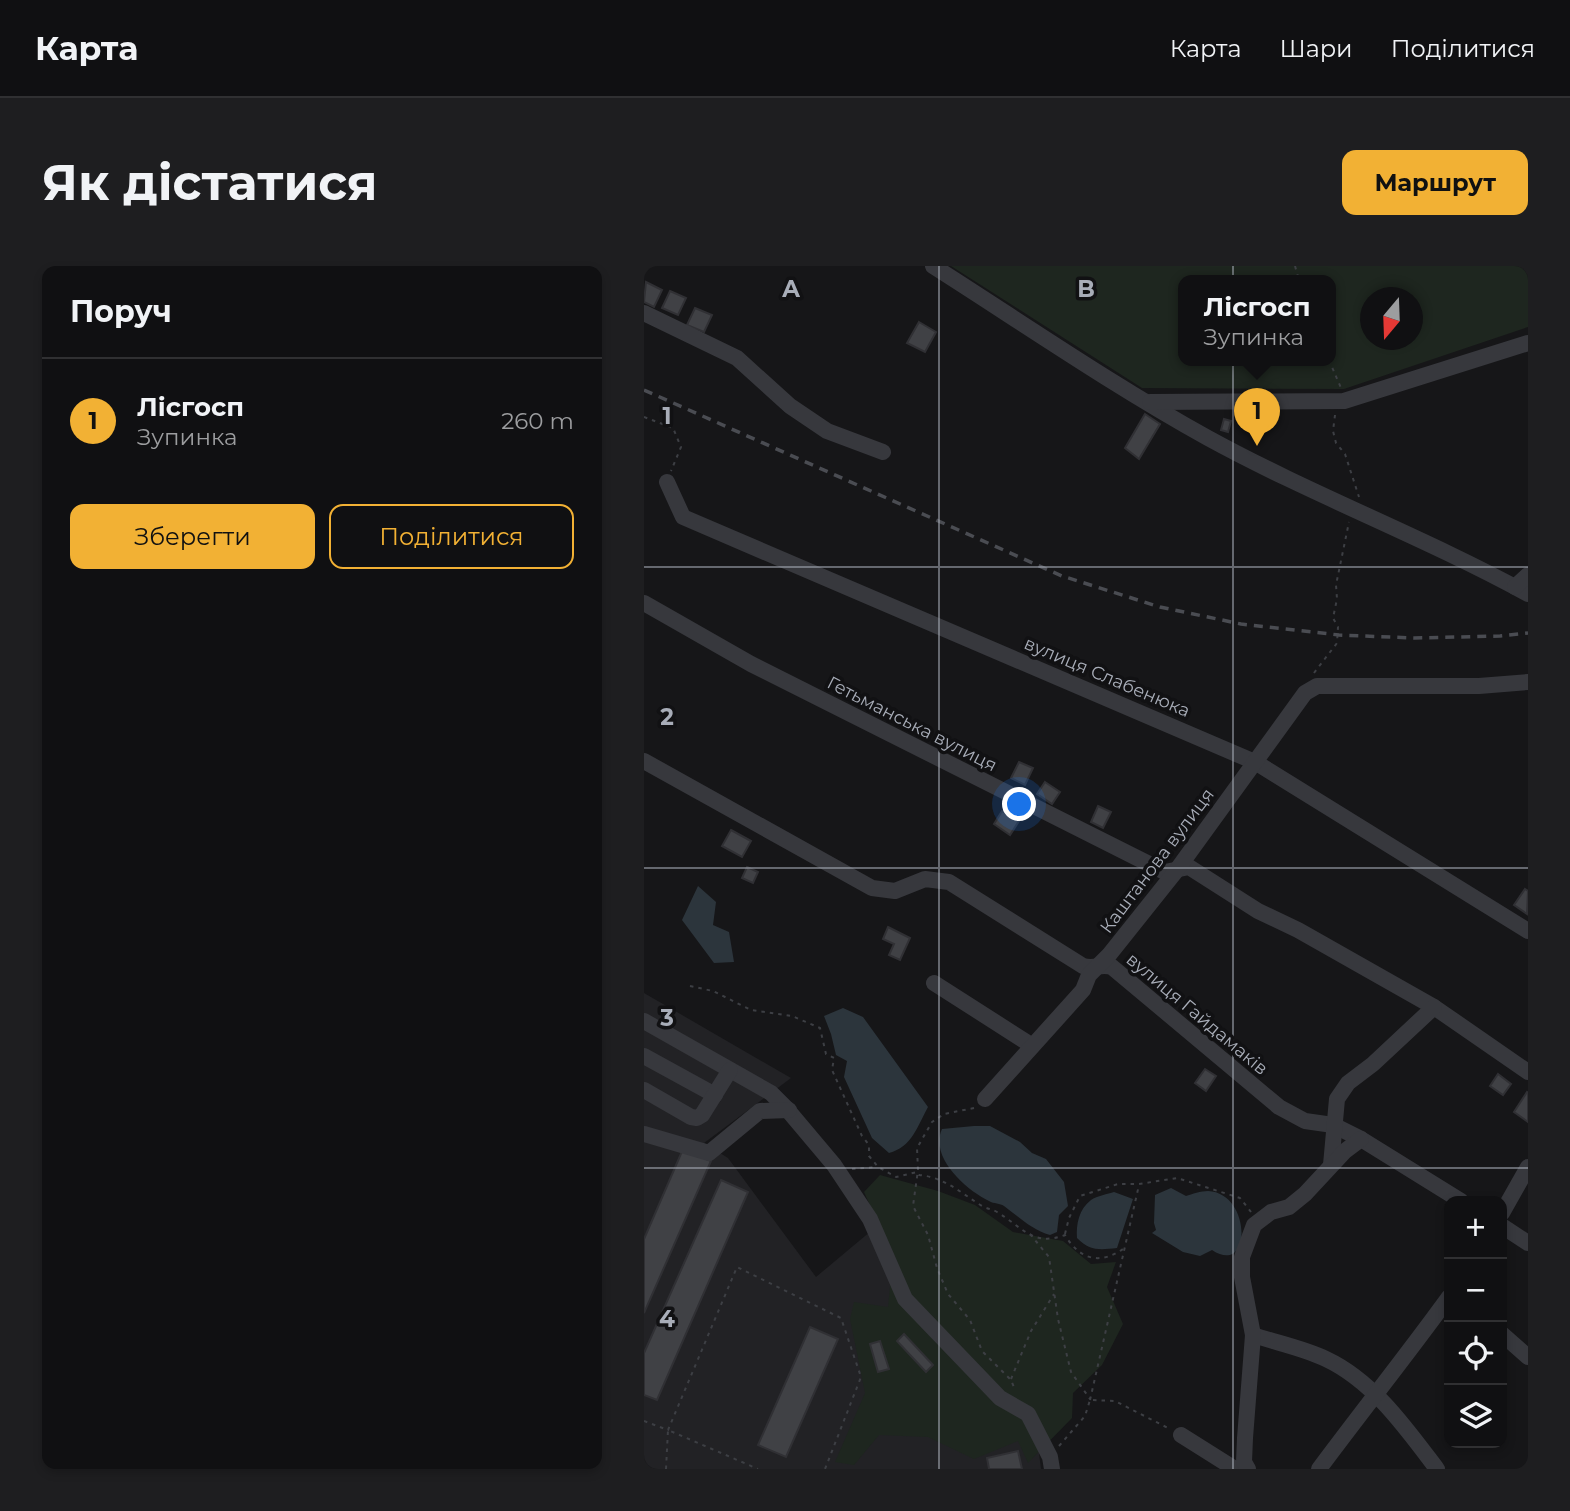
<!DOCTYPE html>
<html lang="uk">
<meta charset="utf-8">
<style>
body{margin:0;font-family:Montserrat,sans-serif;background:#1e1e20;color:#f1f3f6}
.controls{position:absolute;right:21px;bottom:21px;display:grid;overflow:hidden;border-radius:14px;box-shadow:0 4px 10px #0003}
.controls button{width:63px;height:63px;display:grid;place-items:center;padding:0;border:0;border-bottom:2px solid #303032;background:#101012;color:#f1f3f6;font:35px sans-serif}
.compass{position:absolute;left:716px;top:21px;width:63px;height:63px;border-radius:50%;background:#101012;box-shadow:0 4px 10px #0003;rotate:199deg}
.you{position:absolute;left:376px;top:539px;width:24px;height:24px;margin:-18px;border:5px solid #fff;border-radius:50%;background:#1a73e8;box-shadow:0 0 0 10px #1a73e833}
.badge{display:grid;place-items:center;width:46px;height:46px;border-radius:50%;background:#f2b134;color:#111;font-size:23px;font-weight:700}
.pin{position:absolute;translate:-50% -58px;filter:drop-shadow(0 2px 4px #0008)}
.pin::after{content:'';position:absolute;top:37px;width:24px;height:21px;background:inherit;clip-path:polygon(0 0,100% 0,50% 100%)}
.popup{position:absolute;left:534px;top:9px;width:158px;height:91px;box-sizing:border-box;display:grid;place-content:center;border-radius:14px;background:#101012;filter:drop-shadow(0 2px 5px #0005);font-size:23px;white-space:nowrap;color:#9c9d9f}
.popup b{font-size:26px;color:#f1f3f6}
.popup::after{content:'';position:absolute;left:50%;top:100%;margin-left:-14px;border:14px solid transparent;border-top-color:#101012}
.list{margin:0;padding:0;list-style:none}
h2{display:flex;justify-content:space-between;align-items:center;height:91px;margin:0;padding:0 28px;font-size:30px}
h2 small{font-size:23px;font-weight:400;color:#9c9d9f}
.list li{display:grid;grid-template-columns:46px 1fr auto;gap:21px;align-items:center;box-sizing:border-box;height:126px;padding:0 28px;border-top:2px solid #303032}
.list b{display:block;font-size:26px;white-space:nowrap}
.list p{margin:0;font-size:23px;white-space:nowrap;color:#9c9d9f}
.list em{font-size:23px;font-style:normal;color:#9c9d9f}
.actions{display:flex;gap:14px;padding:21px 28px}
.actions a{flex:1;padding:16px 0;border:2px solid #f2b134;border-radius:14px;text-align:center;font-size:24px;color:#f2b134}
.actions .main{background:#f2b134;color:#111}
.icon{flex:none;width:38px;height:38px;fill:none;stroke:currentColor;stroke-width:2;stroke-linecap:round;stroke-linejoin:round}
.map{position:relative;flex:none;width:884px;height:1203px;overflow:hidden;border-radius:14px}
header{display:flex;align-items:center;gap:42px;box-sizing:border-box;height:98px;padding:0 35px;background:#101012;border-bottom:2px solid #303032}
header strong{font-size:33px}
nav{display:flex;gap:38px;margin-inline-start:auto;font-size:24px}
.intro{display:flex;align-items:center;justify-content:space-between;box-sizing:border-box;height:168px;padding:0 42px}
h1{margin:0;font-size:49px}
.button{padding:18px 32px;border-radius:14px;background:#f2b134;color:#111;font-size:24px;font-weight:700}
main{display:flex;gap:42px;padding:0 42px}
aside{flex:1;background:#101012;border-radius:14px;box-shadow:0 4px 10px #0003}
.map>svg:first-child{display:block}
.built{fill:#222225}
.green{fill:#1e261f;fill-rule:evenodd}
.water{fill:#2c353c}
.building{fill:#404145;stroke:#303034;stroke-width:2}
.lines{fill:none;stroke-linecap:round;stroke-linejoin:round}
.path{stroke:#3d3f44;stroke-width:2;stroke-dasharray:3.5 5;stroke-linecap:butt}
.minor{stroke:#37383d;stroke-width:16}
.rail{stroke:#4a4c52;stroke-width:3.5;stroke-dasharray:9 7;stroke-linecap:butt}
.grid{fill:none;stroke:#a8adb8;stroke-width:2;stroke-opacity:0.55}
.labels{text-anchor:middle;stroke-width:7;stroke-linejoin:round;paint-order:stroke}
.street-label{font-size:18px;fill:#a8adb8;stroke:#111113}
.grid-label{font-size:23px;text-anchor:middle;font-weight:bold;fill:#a8adb8;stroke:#111113;stroke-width:7;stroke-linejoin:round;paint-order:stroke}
</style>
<header>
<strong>Карта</strong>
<nav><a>Карта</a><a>Шари</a><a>Поділитися</a></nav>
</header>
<div class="intro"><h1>Як дістатися</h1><a class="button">Маршрут</a></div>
<main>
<aside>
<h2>Поруч<small></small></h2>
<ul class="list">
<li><span class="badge">1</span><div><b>Лісгосп</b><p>Зупинка</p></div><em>260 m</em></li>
</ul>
<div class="actions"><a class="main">Зберегти</a><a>Поділитися</a></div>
</aside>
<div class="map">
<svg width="884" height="1203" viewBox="0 0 884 1203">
<rect width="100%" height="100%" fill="#161618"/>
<polygon class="built" points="0,727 147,812 60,877 84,892 172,1011 227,965 393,1171 397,1203 0,1203"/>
<g class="green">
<path d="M 307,0 L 884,0 L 884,61 L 700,123 L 498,122 ZM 540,14 L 686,14 L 686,94 L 540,94 ZM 726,32 L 768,32 L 768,74 L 726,74 Z"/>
<polygon points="236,909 294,925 331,939 369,966 419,975 447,998 472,996 463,1021 479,1058 458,1099 429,1127 428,1152 384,1197 374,1175 330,1193 284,1171 235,1169 210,1199 191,1196 221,1127 206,1053 210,1036 244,1041 249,991 220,926"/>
</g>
<g class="water">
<polygon points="54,620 72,636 69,659 85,666 90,696 70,697 38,654"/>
<path d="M 199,742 L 219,751 L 284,841 C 273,861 268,881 245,887 L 228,872 L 200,811 L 203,795 L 192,789 L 187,768 L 180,750 Z"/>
<path d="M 330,860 L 346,860 L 376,876 L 388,887 L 402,893 L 420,916 L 424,940 L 415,949 L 413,966 L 406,969 C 388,964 375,951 360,940 C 356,937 350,938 345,935 C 322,924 285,891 298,863 Z"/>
<path d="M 527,922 L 542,930 C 548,928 557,925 564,925 C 608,927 608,1011 568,984 L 556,990 L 539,986 L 508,967 L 512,964 L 510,957 L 511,929 Z"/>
<path d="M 470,926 L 489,933 L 473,982 C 455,984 446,985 433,972 C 432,958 435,943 447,934 C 453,930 464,928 470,926 Z"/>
</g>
<g class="building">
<polygon points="2,16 18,24 10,41 0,36"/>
<polygon points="26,25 42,32 34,49 18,42"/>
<polygon points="51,42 68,49 60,66 43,59"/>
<polygon points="275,56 292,66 281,86 263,77"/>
<polygon points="501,148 516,158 495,193 481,182"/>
<polygon points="580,153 587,155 584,166 577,164"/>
<polygon points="375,496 389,502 381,519 367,512"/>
<polygon points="401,516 416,526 408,538 393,528"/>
<polygon points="454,540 467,546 459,562 447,556"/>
<polygon points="358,545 375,555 366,569 350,558"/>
<polygon points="87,564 107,575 98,591 78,580"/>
<polygon points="103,601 114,606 109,617 98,612"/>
<polygon points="881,623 884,625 883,648 870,639"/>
<polygon points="244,661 266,672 256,694 245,689 250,678 239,673"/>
<polygon points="561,803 572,810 562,825 551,817"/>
<polygon points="854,808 867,818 859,829 846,820"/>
<polygon points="883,826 884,827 884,856 870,846"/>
<polygon points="39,883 67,895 0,1047 0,973"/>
<polygon points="77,914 104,926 13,1134 0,1129 0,1087"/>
<polygon points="166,1061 194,1073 142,1191 114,1179"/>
<polygon points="260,1068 289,1099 282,1106 253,1075"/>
<polygon points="236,1075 245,1103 234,1106 226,1078"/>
<polygon points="374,1185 378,1203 345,1203 343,1192"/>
</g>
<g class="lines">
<g class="path">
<polyline points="651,0 655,14"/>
<polyline points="685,94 697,122"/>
<polyline points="691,149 689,165 692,177 701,188 715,231"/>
<polyline points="0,151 29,162 37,181 27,205"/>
<polyline points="670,407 693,377 694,361 689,352 693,333 692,319 705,256"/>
<path d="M 46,720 L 69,725 L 107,744 L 148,750 L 176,762 L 182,788 L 190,792 L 188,804 L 218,870 L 225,879 L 225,890 L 234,901 L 252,911 L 273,906 L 275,909 C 300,911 317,927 338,940 C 343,943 348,943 353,946 C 378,961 389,981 421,969 C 437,996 459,999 483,980"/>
<polyline points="330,842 300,848 288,856 273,882 274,904 269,940 284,969 293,1002 304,1028 326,1054 338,1085 367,1114 371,1124"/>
<polyline points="208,903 233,901"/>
<polyline points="386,968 405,991 414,1053 427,1106 446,1133"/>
<polyline points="421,968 425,952 436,930 474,918 495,918 533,912 596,932 607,946"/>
<polyline points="367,1113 387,1065 410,1028"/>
<polyline points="446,1134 495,919"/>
<polyline points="0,1155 24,1164 93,1001 197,1052 217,1111 181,1203"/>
<polyline points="415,1180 441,1150 446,1134 471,1135 524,1162"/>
<polyline points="22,1203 24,1164 114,1203"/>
</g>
<g class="minor">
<path d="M 289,0 C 380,58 470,120 564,172 C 668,229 780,271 884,328"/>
<polyline points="0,47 93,92 146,140 183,165 239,186"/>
<polyline points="506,136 700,135 884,77"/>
<polyline points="23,216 39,251 611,496 884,665"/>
<polyline points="871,321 884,309"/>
<polyline points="0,337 107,398 521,606 545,601 614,645 654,664 790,741 884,806"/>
<path d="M 0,495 L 228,622 L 251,625 L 281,613 L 305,616 L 439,700 C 449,703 458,698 468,701 L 635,841 L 661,855 L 689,859 L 717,873 L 817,935"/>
<polyline points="290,717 387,779"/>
<polyline points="0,755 127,827 142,842 190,899 226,953 261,1033 356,1132 384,1148 406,1191 408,1203"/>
<polyline points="0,790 71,829"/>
<polyline points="0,824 47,851 53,852 58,849 86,804"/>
<polyline points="341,833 439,724 445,709 465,689 532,605 661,427 673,420 835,420 884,416"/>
<polyline points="0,868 65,887 116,845 145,844"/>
<polyline points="687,899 693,833 704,817 729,798 790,741"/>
<polyline points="858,947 884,901"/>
<polyline points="858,960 884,977"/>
<polyline points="858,1068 884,1091"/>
<path d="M 609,1069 C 633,1077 659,1082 682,1093 C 729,1115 762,1162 793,1203"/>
<polyline points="537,1169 591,1203"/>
<polyline points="604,1203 600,1196 601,1172 609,1069 598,1011 598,991 610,959 627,946 645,941 661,928 701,885 717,873"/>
<path d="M 675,1203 C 718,1145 763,1089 805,1031"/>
</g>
<polyline class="rail" points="0,124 418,310 516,341 597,358 695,369 771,372 856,370 884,367"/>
</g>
<path class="grid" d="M 295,0 L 295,1203M 589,0 L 589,1203M 0,301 L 884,301M 0,602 L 884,602M 0,902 L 884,902"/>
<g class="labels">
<g class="street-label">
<text transform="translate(463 411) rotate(23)" y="6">вулиця Слабенюка</text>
<text transform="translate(268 458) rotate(27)" y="6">Гетьманська вулиця</text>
<text transform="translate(513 595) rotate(-53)" y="6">Каштанова вулиця</text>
<text transform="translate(553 748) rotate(40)" y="6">вулиця Гайдамаків</text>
</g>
</g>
<g class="grid-label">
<text x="147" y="31">A</text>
<text x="442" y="31">B</text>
<text x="23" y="158">1</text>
<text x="23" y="459">2</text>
<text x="23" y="760">3</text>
<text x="23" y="1061">4</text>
</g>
</svg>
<div class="controls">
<button>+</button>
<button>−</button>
<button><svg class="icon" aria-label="locate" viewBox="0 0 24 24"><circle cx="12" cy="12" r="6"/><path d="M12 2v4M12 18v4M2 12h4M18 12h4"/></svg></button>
<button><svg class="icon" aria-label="layers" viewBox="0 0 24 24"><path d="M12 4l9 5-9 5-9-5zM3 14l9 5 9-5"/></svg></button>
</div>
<svg class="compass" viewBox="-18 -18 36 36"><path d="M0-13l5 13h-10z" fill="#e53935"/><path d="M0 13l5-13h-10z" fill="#9c9d9f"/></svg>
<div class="you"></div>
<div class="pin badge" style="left:613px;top:180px">1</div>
<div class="popup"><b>Лісгосп</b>Зупинка</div>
</div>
</main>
